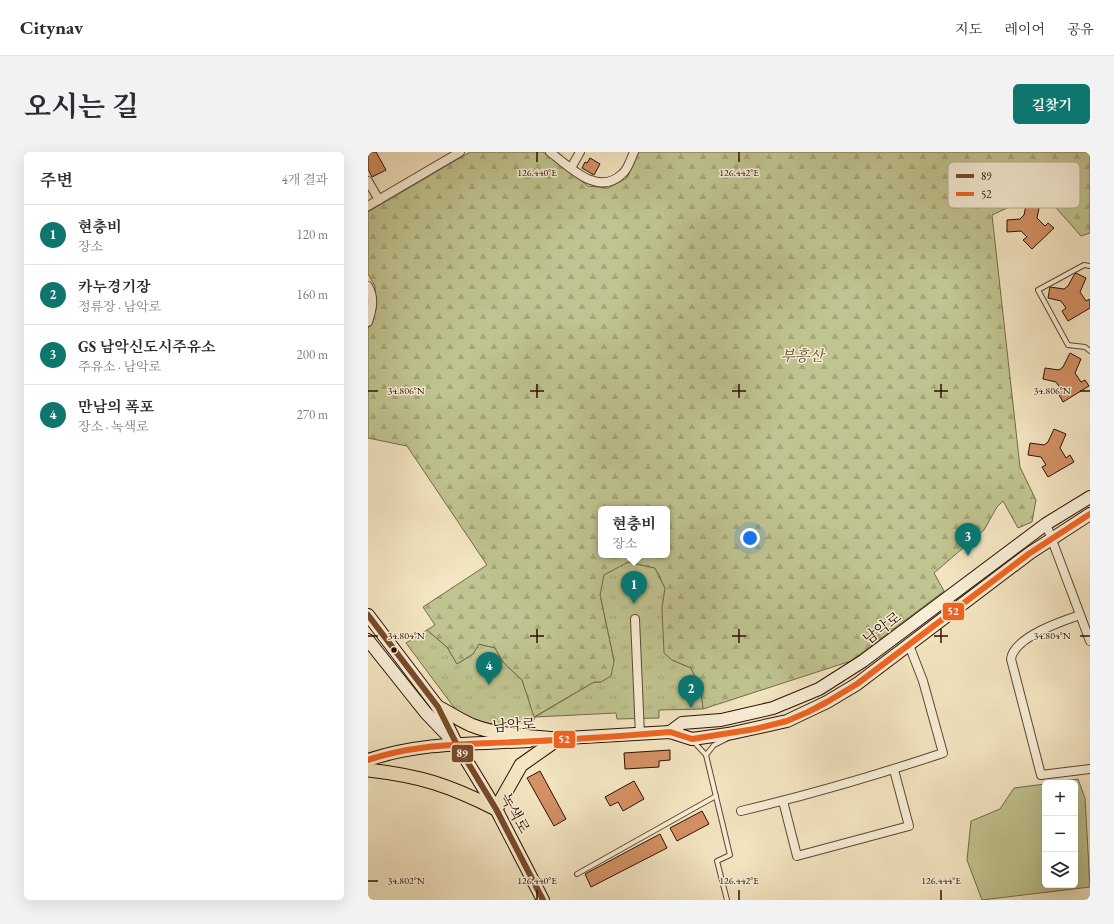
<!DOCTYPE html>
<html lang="ko">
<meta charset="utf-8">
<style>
body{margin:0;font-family:"EB Garamond","Noto Serif KR",serif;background:#f2f2f3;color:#2b2b33}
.controls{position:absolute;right:12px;bottom:12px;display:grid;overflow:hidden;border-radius:6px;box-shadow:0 4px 16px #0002}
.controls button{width:36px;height:36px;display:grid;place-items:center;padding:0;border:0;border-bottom:1px solid #e1e1e2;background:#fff;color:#2b2b33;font:20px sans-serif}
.you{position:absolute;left:382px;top:386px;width:14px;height:14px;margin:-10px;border:3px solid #fff;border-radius:50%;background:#1a73e8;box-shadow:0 0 0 6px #1a73e833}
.badge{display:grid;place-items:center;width:26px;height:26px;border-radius:50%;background:#0f766e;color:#fff;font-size:13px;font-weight:700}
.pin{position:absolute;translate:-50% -33px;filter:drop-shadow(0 1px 2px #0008)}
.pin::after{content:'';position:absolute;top:21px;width:14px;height:12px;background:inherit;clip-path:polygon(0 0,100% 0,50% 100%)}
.popup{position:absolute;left:230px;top:354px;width:72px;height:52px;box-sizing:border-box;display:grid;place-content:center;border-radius:6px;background:#fff;filter:drop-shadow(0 1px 3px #0005);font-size:13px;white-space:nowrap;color:#7c7c81}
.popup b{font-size:15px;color:#2b2b33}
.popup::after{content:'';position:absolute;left:50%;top:100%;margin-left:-8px;border:8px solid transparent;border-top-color:#fff}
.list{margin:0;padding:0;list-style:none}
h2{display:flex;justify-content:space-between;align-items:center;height:52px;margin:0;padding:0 16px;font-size:17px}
h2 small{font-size:13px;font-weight:400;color:#7c7c81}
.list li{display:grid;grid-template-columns:26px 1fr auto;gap:12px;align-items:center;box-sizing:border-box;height:60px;padding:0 16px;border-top:1px solid #e1e1e2}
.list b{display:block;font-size:15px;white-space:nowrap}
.list p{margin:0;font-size:13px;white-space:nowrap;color:#7c7c81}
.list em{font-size:13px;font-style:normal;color:#7c7c81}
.icon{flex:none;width:22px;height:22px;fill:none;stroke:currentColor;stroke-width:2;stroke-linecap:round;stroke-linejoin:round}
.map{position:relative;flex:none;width:722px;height:748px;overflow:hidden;border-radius:6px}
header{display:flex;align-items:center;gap:24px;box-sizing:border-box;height:56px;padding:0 20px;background:#fff;border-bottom:1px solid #e1e1e2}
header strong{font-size:19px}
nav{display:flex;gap:22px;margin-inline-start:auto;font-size:14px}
.intro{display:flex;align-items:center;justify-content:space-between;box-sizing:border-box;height:96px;padding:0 24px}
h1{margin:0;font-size:28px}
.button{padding:10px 18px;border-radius:6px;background:#0f766e;color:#fff;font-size:14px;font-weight:700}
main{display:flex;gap:24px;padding:0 24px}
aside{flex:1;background:#fff;border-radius:6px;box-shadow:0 4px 16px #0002}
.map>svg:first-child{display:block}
.grass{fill:url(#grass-tufts);stroke:#766a48}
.forest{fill:url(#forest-firs);stroke:#766a48;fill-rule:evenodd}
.garden{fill:#c0c490;stroke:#766a48}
.building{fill:#d49165;stroke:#2d0f00}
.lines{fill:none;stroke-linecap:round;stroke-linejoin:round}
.lane-casing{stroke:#5f4530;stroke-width:6}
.street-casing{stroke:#5f4530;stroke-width:10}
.secondary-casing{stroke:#2d0f00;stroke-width:14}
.primary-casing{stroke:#2d0f00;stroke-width:15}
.lane{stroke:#f8efd7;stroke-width:4}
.street{stroke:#f8efd7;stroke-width:8}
.secondary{stroke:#f8efd7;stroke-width:12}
.primary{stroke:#f4e6c2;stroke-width:13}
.bus-1-casing{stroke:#f8efd7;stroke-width:9}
.bus-2-casing{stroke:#f8efd7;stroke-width:9}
.bus-1{stroke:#7a4b2a;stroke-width:6}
.bus-2{stroke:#f26522;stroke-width:6}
.ticks{fill:none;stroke:#2d0f00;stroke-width:1.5}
.bus-dot{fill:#2d0f00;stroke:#f8efd7;stroke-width:1.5}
.labels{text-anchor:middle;stroke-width:3;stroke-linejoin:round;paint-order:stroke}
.park-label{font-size:15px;font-style:italic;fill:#604e32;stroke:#f8efd7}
.street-label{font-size:15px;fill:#2d0f00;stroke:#f8efd7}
.key{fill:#f8efd7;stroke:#bbac96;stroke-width:1}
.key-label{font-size:11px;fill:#2d0f00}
.ticks-label{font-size:10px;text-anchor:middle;fill:#2d0f00;stroke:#f8efd7;stroke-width:3;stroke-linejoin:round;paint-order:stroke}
.line-badge{stroke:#f8efd7;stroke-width:1.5}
.badge-label{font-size:11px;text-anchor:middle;font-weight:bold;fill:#fff}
</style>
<header>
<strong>Citynav</strong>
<nav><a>지도</a><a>레이어</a><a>공유</a></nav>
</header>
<div class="intro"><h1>오시는 길</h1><a class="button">길찾기</a></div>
<main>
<aside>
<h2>주변<small>4개 결과</small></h2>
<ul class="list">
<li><span class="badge">1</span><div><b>현충비</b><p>장소</p></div><em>120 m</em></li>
<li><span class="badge">2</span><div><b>카누경기장</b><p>정류장 · 남악로</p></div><em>160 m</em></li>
<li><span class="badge">3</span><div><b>GS 남악신도시주유소</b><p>주유소 · 남악로</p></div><em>200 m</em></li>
<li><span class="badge">4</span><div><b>만남의 폭포</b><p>장소 · 녹색로</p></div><em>270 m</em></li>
</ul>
</aside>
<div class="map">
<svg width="722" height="748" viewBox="0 0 722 748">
<defs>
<pattern id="grass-tufts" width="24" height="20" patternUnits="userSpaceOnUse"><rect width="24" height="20" fill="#c0c490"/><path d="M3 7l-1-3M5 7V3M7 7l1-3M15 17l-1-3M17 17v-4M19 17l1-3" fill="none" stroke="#a5a77a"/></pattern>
<pattern id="forest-firs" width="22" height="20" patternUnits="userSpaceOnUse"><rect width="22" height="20" fill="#c0c490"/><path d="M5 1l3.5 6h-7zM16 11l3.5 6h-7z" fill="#a5a77a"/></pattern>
</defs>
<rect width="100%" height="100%" fill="#f4e6c2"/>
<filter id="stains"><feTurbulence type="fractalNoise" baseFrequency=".005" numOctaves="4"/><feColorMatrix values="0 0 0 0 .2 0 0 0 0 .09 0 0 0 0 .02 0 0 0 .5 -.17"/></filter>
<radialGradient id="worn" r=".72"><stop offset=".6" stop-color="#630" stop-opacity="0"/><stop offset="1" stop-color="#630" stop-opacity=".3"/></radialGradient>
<polygon class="grass" points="260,410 287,416 297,436 294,456 304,508 323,516 333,537 335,557 291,558 291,566 249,567 248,561 167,565 165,570 126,573 104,567 88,558 38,491 59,478 79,495 89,512 105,502 111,492 127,496 135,510 154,528 167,565 226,530 233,530 246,509 232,443 235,423"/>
<path class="forest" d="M 102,0 L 175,0 L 220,34 L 240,36 L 259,26 L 270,0 L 722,0 L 722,81 L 713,84 L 674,40 L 624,63 L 652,315 L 668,348 L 664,370 L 650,376 L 635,349 L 629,355 L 616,378 L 566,421 L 576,439 L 483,509 L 335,557 L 333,537 L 323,516 L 304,508 L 296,501 L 294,456 L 297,436 L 287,416 L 260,410 L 236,423 L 232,443 L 246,509 L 243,524 L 233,530 L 226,530 L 166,565 L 154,528 L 135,510 L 127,496 L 111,492 L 105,502 L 89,512 L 79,495 L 59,478 L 67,473 L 55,455 L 119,413 L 39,294 L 0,286 L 0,177 L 8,157 L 7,134 L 0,122 L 0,60 ZM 233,357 L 299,357 L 299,403 L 233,403 Z"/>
<polygon class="garden" points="710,627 717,646 722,735 614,748 599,708 603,669 632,657 646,636 677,632 677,733 707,733 707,631 682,631"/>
<g class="building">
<polygon points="4,0 8,0 18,18 4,25 0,17 0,2"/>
<polygon points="222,6 232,12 226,23 214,16 217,10 219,11"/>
<polygon points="659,48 672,51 669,66 677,74 680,71 686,76 664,97 655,88 659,85 653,79 639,80 639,68 652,67 656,63"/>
<polygon points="708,121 718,126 712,140 718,149 722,147 722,156 700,169 694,159 698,156 693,149 680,146 682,135 696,137 700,134 706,123"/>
<polygon points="702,201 713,207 707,221 713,230 717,228 721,234 695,250 689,239 693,237 688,230 675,227 677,216 691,218 695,215"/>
<polygon points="686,277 698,282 692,296 698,306 702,303 706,310 680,325 674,315 678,313 673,305 660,303 662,291 676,293 680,290"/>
<polygon points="302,598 302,608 291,609 291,615 257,617 256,601"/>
<polygon points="172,619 198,667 186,674 159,626"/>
<polygon points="266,629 276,647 255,659 250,650 242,654 237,645"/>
<polygon points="334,659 341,672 309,689 302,676"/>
<polygon points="292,682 299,696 223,735 217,722"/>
</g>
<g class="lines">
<defs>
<g id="lane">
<polyline points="722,114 716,113 670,138 700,193 717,195 722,199"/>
<polyline points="325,589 338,603 346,593 358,587"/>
<polyline points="338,603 362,703 349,709 359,748"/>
<polyline points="209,722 348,644"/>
</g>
<g id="street">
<path d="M 182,0 C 202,15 230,45 254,22 C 260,18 263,6 266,0"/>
<polyline points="203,16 212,0"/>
<polyline points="0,29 11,48"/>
<polyline points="0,54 92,0"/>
<path d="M 0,134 C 7,146 4,158 0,170"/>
<polyline points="678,372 722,489"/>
<path d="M 712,463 C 694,469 646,485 643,507 L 673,623 L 722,617"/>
<polyline points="267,467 272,583"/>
<polyline points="415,649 429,704 541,674 526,618"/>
<path d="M 373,659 C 441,643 509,623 575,601 L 555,529 L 541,493"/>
</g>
<g id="secondary">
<polyline points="0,463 70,555 88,591 128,657 175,748"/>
<polyline points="0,488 58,561 81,585"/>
<polyline points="302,580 314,571 353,568 405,556 451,537 495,509 678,372 722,345"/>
<polyline points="181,587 302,580 324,587 360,582 419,569 459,550 489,532 662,401 722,362"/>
<path d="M 0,608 C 52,590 106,592 161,589"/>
</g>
<g id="primary">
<path d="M 70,555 C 81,561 92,568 103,573 C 131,584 160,584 190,587"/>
<path d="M 0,618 C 52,624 81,633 128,657 L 153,613 L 190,587"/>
</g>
</defs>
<use href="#lane" class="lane-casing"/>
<use href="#street" class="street-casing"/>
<use href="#secondary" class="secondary-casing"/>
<use href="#primary" class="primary-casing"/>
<use href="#lane" class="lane"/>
<use href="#street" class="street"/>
<use href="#secondary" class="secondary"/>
<use href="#primary" class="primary"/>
<defs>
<polyline id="bus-1" points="0,463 70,555 88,591 128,657 175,748"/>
<path id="bus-2" d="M 0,608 C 40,594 80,593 123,591 C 182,589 242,585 302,580 L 324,587 L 387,577 L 419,569 L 440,560 L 459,550 L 489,532 L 662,401 L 722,362"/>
</defs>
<use href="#bus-1" class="bus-1-casing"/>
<use href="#bus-2" class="bus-2-casing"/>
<use href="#bus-1" class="bus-1"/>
<use href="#bus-2" class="bus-2"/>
</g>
<path class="ticks" d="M 169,0 L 169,10M 371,0 L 371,10M 169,232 L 169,246M 371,232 L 371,246M 573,232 L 573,246M 0,239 L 10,239M 162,239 L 176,239M 364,239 L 378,239M 566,239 L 580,239M 712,239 L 722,239M 169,477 L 169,491M 371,477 L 371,491M 573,477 L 573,491M 0,484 L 10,484M 162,484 L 176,484M 364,484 L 378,484M 566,484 L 580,484M 712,484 L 722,484M 0,729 L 10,729M 169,738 L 169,748M 371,738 L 371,748M 573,738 L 573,748"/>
<circle class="bus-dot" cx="26" cy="498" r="3.5"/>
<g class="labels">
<g class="park-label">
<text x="434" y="209">부흥산</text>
</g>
<g class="street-label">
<text transform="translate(514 476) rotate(-37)" y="5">남악로</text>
<text transform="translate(146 573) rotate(-3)" y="5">남악로</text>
<text transform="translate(147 661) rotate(61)" y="5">녹색로</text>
</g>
</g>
<rect x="580" y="10" width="132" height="46" rx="6" class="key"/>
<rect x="588" y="22" width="18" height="4" fill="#7a4b2a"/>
<rect x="588" y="40" width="18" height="4" fill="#f26522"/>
<g class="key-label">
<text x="613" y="28">89</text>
<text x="613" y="46">52</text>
</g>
<g class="ticks-label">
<text x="169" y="24">126.440°E</text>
<text x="371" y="24">126.442°E</text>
<text x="38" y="242">34.806°N</text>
<text x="684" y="242">34.806°N</text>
<text x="38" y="487">34.804°N</text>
<text x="684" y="487">34.804°N</text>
<text x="169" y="732">126.440°E</text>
<text x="371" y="732">126.442°E</text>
<text x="573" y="732">126.444°E</text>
<text x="38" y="732">34.802°N</text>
</g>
<g class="line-badge">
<rect x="574" y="450" width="23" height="19" rx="4" fill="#f26522"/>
<rect x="185" y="578" width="23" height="19" rx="4" fill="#f26522"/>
<rect x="83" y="592" width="23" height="19" rx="4" fill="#7a4b2a"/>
</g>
<g class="badge-label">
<text x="585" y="463">52</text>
<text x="196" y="591">52</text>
<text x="94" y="605">89</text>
</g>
<rect width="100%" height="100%" filter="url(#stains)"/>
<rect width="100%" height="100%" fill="url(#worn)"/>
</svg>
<div class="controls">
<button>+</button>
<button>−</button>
<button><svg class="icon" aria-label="layers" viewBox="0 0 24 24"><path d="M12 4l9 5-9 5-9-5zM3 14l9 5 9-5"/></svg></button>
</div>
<div class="you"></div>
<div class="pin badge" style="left:266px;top:452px">1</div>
<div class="popup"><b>현충비</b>장소</div>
<div class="pin badge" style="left:323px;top:556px">2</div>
<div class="pin badge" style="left:600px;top:404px">3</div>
<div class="pin badge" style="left:121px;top:533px">4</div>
</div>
</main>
